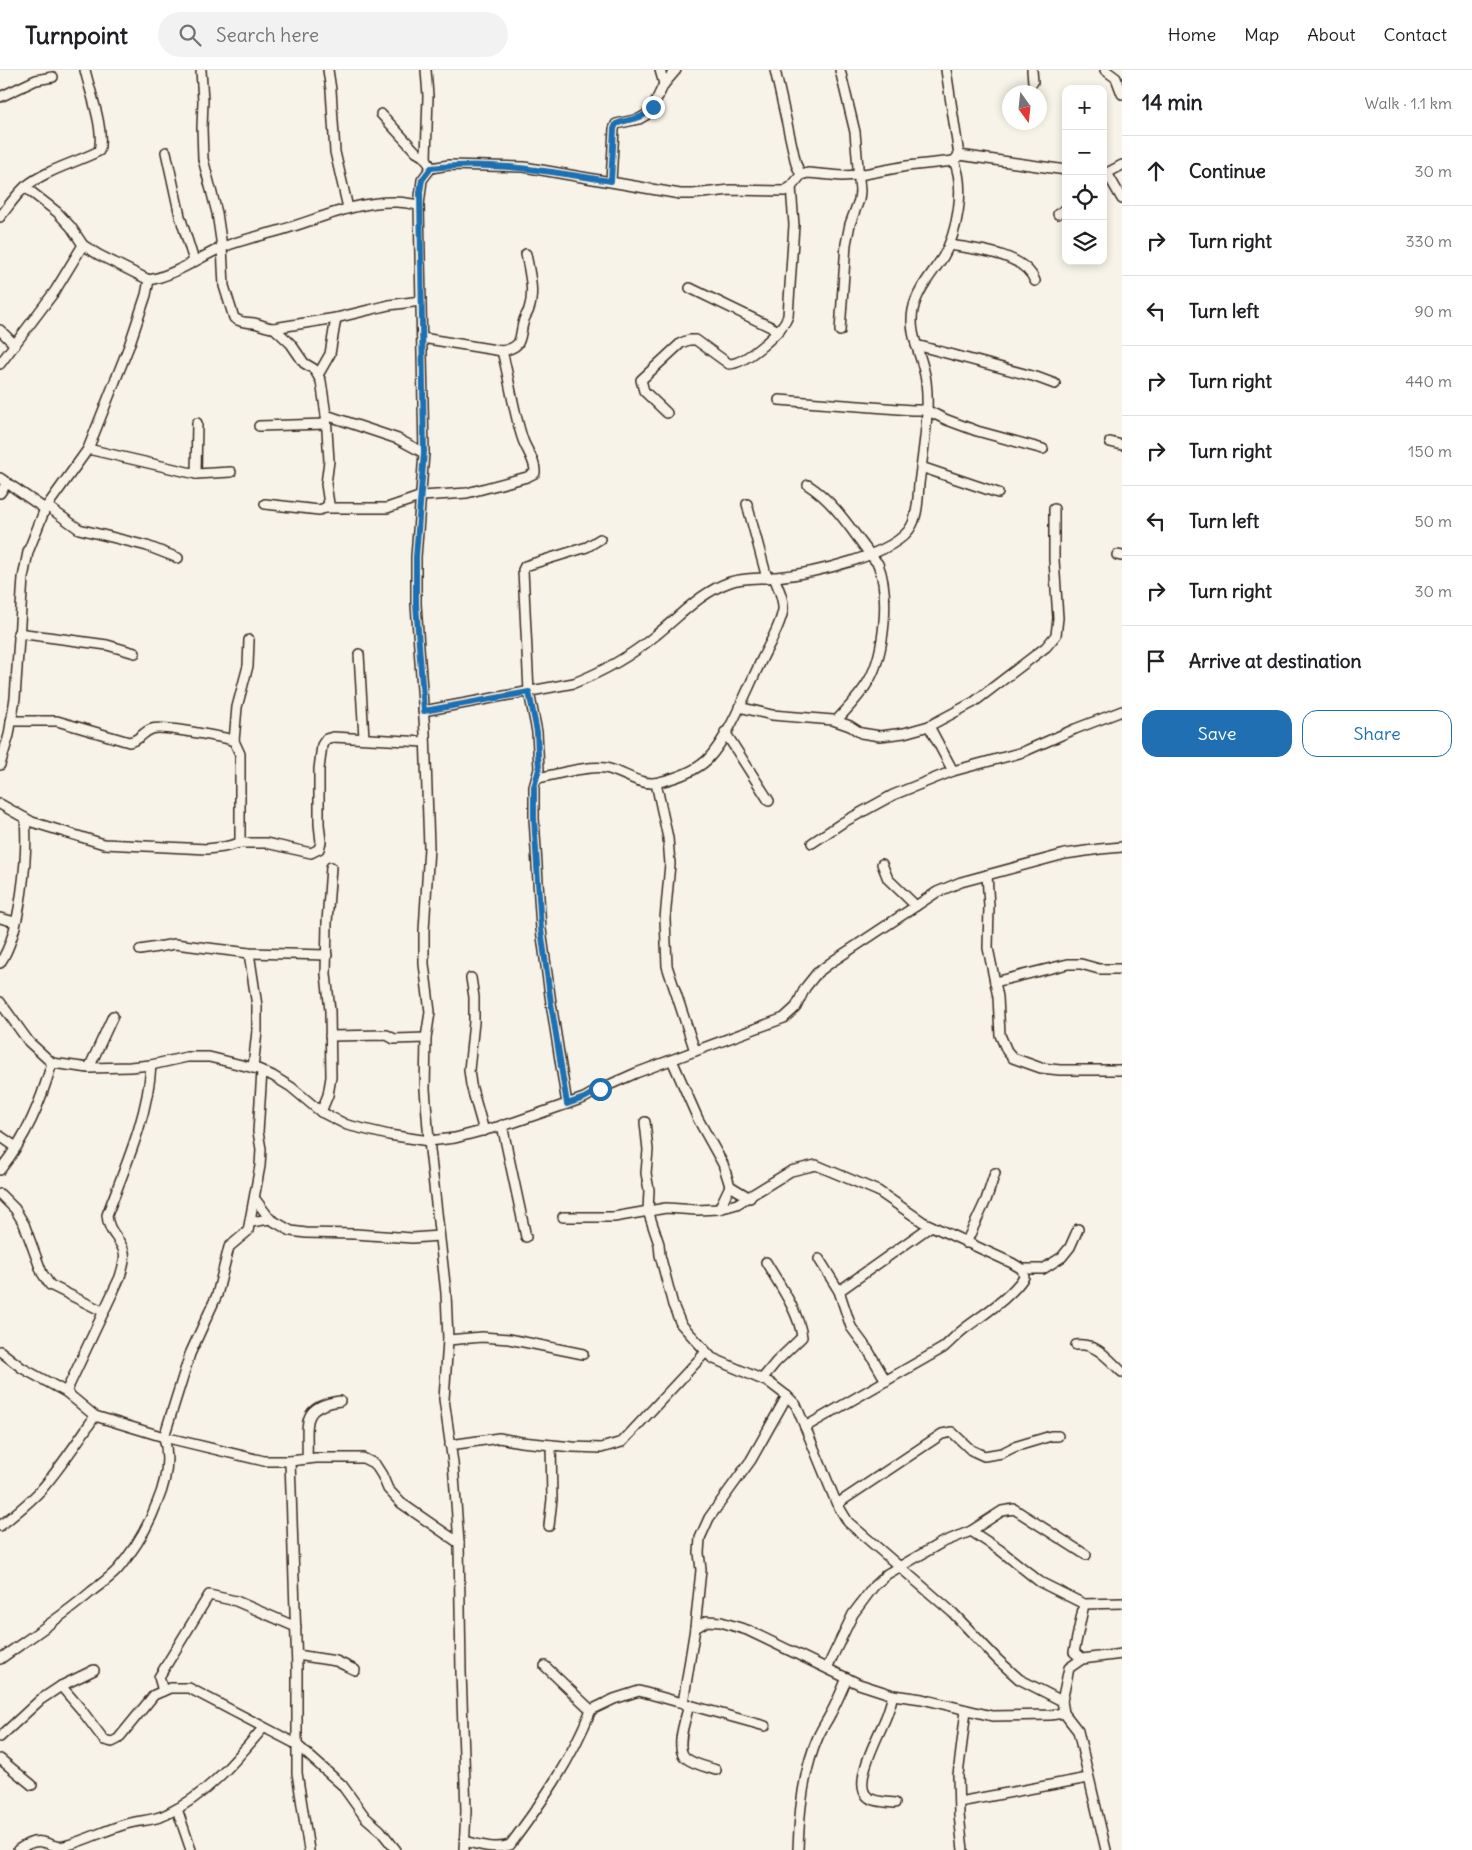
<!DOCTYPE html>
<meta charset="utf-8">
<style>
body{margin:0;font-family:Delius,sans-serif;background:#f2f2f2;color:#202124}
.controls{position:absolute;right:15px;top:15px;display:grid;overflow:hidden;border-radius:10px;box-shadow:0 2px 8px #0003}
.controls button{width:45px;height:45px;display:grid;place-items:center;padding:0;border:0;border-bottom:1px solid #e0e0e0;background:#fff;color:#202124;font:25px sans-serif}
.compass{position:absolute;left:1002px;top:15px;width:45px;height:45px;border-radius:50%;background:#fff;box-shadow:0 2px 8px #0003;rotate:165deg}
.stop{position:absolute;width:15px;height:15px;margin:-11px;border:4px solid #1f6fb2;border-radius:50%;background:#fff}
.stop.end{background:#1f6fb2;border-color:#fff;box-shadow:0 1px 5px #0008}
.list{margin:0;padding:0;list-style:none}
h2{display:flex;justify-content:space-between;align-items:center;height:65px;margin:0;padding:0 20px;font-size:21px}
h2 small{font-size:16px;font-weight:400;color:#757577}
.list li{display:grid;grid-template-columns:32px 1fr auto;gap:15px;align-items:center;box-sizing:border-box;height:70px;padding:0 20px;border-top:1px solid #e0e0e0}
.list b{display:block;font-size:19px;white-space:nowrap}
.list em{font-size:16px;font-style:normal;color:#757577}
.actions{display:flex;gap:10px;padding:15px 20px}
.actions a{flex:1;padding:11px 0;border:1px solid #1f6fb2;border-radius:15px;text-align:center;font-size:18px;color:#1f6fb2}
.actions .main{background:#1f6fb2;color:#fff}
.icon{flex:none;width:28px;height:28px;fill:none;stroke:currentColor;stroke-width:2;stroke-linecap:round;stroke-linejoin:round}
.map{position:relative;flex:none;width:1122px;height:1780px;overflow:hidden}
header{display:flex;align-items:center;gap:30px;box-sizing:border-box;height:70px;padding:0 25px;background:#fff;border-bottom:1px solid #e0e0e0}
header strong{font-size:24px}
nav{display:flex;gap:28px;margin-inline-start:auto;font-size:18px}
.search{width:350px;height:45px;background:#f2f2f2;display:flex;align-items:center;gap:12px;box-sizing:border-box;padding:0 18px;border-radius:28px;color:#757577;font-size:19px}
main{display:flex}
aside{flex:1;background:#fff}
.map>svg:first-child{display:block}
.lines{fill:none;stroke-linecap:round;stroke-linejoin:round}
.street-casing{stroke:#3b2a1e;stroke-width:12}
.street{stroke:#f7f3e8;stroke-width:9}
.route{stroke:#1f6fb2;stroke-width:6}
</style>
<header>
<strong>Turnpoint</strong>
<div class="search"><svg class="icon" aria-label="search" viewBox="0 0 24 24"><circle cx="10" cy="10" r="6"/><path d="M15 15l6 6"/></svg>Search here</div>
<nav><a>Home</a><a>Map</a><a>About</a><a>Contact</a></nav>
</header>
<main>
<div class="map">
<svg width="1122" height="1780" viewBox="0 0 1122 1780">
<rect width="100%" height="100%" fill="#f7f3e8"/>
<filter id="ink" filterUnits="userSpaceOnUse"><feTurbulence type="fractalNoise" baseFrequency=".02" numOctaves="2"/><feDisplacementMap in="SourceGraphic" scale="10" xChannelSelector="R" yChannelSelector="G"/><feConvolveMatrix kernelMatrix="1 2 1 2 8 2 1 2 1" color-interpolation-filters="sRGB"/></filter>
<g filter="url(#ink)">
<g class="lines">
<defs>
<g id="street">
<path d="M 201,0 L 203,31 L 202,58 L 203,89 L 217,143 L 222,177 L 224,216 L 234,248 C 245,255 248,251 258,254 C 264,256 268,258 274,258 L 291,274 L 304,293 L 314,299 L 321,311 L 326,345 L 329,391 L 326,414 L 329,434 L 325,438 L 319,440 L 265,434"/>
<polyline points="328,0 331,20 335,82 348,138"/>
<polyline points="426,0 428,26 426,88 431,98"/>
<polyline points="660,0 664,14"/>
<polyline points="775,0 796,94 801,105"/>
<polyline points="946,0 959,85"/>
<polyline points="1032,0 1033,12"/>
<polyline points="1105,0 1116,8 1122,24"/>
<polyline points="0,27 36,10 53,7"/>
<polyline points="381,44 416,82 426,88"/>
<polyline points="166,82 180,146 194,191"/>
<polyline points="954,91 959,85 1066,100"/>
<polyline points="1107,103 1122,129"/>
<polyline points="1104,107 1107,103 1122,95"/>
<polyline points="611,111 614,59 616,54 639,49 646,45 653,37 664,14 676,0"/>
<path d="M 25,117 L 57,142 L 71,157 L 83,175 L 99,185 L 149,210 C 175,205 198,188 223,177 C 241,170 259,166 278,161 C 317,150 355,131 396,132 C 404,132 412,134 419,135"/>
<polyline points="1058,144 1066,139"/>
<path d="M 0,147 C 8,137 15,126 25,117 C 46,100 75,93 99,81 C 105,60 90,22 85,0"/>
<path d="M 949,175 C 975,179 1024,183 1035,211"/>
<polyline points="690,218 779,261"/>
<polyline points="274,258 336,248 389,235 421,231"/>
<polyline points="0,260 15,275"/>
<polyline points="840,261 846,174 850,154 859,130 860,121 855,62 840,0"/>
<path d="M 422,268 L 502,281 C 525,276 518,268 524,250 C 525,246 528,243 529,239 C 535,222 529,201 526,184"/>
<polyline points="916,275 1036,307 1055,314"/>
<polyline points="0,294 55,221 83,175"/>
<polyline points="318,305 330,284 336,248"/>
<polyline points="779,330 912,340 926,340 947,350 977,361 1043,379"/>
<path d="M 667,343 L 644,321 L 641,310 L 681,273 L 689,270 L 696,270 L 729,294 C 745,294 782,262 788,246 L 794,155 L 791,117"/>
<polyline points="326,345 398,369 424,383"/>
<polyline points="197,353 196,404 231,402"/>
<polyline points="259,356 326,354"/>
<polyline points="1110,372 1122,375"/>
<polyline points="88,379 196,404"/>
<polyline points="921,397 998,423"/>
<polyline points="0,408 45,439"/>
<path d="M 808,415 C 838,434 855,467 878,494 C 890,524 885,584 868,612 C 860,626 847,639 836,651"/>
<polyline points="0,423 7,413"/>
<polyline points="747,434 767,508"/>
<polyline points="47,436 79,459 147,476 178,488"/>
<path d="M 325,438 L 387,438 L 422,426 L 467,423 L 527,407 L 535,403 C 536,392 527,381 523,370 C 513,341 510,311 502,281"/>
<polyline points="1117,485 1122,486"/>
<polyline points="18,563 107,575 135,583"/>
<polyline points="359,584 364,668"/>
<polyline points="739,637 772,645 833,650 850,656 861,663 880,666 904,663 929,656 974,632 1046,577 1056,565 1058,548 1054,490 1054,439"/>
<path d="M 423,641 L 574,613 C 602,602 632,585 656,565 C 680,546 701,522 730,512 C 744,507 761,509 776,507 C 808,504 897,486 912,455 C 918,443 918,427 919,414 C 923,381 930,344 926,311 C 923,286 908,266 913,240 C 917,220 932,204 943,187 C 957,163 966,118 954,91"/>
<path d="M 11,651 L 57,651 L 129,672 C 141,670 142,662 152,659 C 161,655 212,666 225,668 L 234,671 L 240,684 L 240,773"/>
<polyline points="929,656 953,701"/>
<polyline points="725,662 769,731"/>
<polyline points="234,671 237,637 248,596 249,570"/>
<polyline points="0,695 9,665 15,628 23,508 28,482 45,439 88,379 129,276 146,225 149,210"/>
<path d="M 537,708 C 555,705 588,695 605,698 C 623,701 640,717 659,712 C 676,708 694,702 707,690 C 730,666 747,619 762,589 C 769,574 780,557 783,540 C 784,528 778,518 774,507"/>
<polyline points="656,713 668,768 670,794 665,849 667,896 695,981"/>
<polyline points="0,734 32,752 104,774 207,779 224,777 240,773 266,773 311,783 319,779 321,772 319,754 319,699 322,675 326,669 333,667 425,672"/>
<polyline points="812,773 842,753 893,725 953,701 1023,682 1075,659 1122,641"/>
<polyline points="882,794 888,809 916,836"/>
<polyline points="987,805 989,836 988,878 998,927 1000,965 1007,981 1013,988 1041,998 1060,1000 1122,1000"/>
<polyline points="0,848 15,852"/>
<polyline points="140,880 175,874 249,883 327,885"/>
<polyline points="249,883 257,936 257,961 253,998"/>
<path d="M 0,893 C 21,863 28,785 25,748"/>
<polyline points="471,908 474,927 474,952 469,1000 471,1015 484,1061"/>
<polyline points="995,912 1068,894 1081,894 1099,899 1122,899"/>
<polyline points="0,932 29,972 52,993 89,998 130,997 151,995 187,987 209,987 258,999 273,1006 291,1017 321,1042 347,1055 389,1065 429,1071 455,1068 512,1053 584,1028 600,1019 636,1003 784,948 796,937 805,918 817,903 833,891 937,822 961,812 1065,784 1100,779 1122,777"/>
<polyline points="330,966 387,965 394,969 426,968"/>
<polyline points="672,990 698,1049 723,1094 730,1116 750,1128"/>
<polyline points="89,998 113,946"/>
<polyline points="262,1001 258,1062 261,1079 260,1096 248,1161 229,1177 217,1225 190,1284 164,1367 264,1391 290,1391 297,1599 297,1703 309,1780"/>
<polyline points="567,1034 551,933 541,859 534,748 534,717 539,699 537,662 529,622 523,500 525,496 587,477 600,469"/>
<polyline points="321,1042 328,1025 331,1007 330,941 326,904 327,852 331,797"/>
<polyline points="645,1052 648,1080 646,1103 649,1120 648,1141 659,1174 660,1185 673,1235 681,1254 712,1288 770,1313 787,1326 796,1335 836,1432 848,1452 953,1543 998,1590 1019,1609 1062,1631"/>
<polyline points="502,1055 526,1167"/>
<polyline points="0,1066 16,1077"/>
<path d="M 0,1100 C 27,1066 40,1034 52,993"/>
<polyline points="0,1124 15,1139 24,1154 42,1203 50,1215 104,1242"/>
<polyline points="255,1129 270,1149 291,1161 306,1163 355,1164 412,1168 439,1166"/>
<polyline points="719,1139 730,1116"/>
<path d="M 563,1147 L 614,1147 L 666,1138 L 697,1140 L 719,1139 L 737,1134 L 791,1101 L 816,1095 L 878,1121 L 923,1152 L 1012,1193 L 1022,1199 L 1024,1207 C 1009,1229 985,1243 964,1259 C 956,1265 950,1272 943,1278 L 805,1357"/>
<polyline points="251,1152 270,1149"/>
<polyline points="966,1173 986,1130 995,1103"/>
<polyline points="819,1189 839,1221 851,1257 868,1280 886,1311"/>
<polyline points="1022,1199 1043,1199 1062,1187 1070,1177 1078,1159"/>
<polyline points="839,1221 931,1156"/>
<polyline points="448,1270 482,1267 509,1269 583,1284"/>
<path d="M 1076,1275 C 1096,1272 1109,1290 1122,1302"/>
<path d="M 0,1281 L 22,1298 L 66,1322 L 95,1346 L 164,1367 C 170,1389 166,1412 157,1433 C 148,1457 135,1479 118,1499 C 111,1507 101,1514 92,1521 C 63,1546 31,1567 0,1589"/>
<path d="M 762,1309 L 776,1292 L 802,1267 C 799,1242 779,1214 766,1192"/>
<path d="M 66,1322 L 120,1207 C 122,1199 126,1190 124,1182 C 120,1167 108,1163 107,1145 C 125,1097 148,1047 151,995"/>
<polyline points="450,1375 499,1368 521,1372 573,1377 601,1378 622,1372 706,1282"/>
<path d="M 307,1389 C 309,1355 298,1337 340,1331"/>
<polyline points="290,1391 316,1388 363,1388 375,1394 382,1405 388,1419 401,1433 459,1473"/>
<polyline points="837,1434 942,1364 952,1362 971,1380 984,1386 1002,1383 1014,1377 1051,1366 1058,1366"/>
<path d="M 0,1456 C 14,1445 29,1433 41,1420 C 61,1397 78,1371 95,1346"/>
<polyline points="549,1456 552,1429 551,1375"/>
<polyline points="971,1461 1000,1480 1040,1512 1084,1534 1122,1533"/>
<polyline points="695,1558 707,1551 721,1552 747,1560 859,1614 893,1625 922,1629 992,1646 1050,1645 1064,1643"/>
<polyline points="297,1585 336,1591 355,1600"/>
<polyline points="1082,1589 1074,1582 1084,1534"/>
<polyline points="545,1596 591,1640"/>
<polyline points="827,1598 853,1544 874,1516 887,1504 941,1473 971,1461 1002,1441 1014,1439 1086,1485"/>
<polyline points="61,1616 80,1638 104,1670 112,1672 118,1669 154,1625 170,1618 189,1618 296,1674 342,1715 365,1747 380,1760 396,1780"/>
<polyline points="163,1621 159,1607 209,1525 236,1531 296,1557"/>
<path d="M 893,1625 C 891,1632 889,1640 886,1647 C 880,1663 851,1714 868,1727 C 874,1732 887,1732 895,1733"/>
<polyline points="683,1633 695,1558 701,1500 699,1483 700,1468 709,1448 751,1390 787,1326"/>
<path d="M 689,1635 C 686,1648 674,1679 686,1688 C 693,1694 707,1697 716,1700"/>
<polyline points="0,1667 40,1630 61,1616 94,1600"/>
<polyline points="0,1689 32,1715"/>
<polyline points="959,1732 1088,1708"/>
<polyline points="177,1739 191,1780"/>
<path d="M 465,1771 C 480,1775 495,1780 510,1775 C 543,1731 570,1692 591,1640 L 614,1629 L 639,1621 L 765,1656"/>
<path d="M 18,1780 C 25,1775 33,1770 42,1772 C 53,1774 56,1779 68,1775 C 88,1769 106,1760 126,1754 C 140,1750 154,1751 167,1744 C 207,1725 235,1691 263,1658"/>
<polyline points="464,1780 466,1741 461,1602 459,1473 453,1393 444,1329 448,1270 446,1223 429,1071 425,1019 426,968 430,942 424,894 424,861 429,777 425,663 416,534 416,487 424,383 419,135 422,110 431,98 449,95 524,97 680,124 693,124 730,120 784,121 791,117 801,105 808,103 842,106 859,105 907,96 954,91"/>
<path d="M 798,1780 C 799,1743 803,1701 818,1667 C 822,1658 827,1651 831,1643 C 837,1632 842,1620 847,1608"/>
<polyline points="963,1780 959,1745 958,1705 966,1640"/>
<polyline points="1106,1780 1078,1661 1064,1643 1062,1631 1069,1598 1082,1589 1122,1584"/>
</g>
</defs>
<use href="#street" class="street-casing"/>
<use href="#street" class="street"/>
</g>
</g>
<g class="lines" filter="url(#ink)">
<path class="route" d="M 600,1019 L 584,1028 L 567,1034 L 551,933 L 541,859 L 534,748 L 534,717 L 539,699 L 538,684 L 537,662 L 529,622 L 424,641 L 416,534 L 416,487 L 424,382 L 420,122 L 422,110 L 431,98 C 491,90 551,102 611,111 L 614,59 L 616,54 C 632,47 640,52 653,37"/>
</g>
</svg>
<div class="controls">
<button>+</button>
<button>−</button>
<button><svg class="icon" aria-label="locate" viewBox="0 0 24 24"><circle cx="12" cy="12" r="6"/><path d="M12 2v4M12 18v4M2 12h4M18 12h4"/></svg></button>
<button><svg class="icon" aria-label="layers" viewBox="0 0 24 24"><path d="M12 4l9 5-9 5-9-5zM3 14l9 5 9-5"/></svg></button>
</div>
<svg class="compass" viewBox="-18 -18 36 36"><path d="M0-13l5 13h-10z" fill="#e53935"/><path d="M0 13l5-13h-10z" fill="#757577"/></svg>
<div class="stop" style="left:600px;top:1019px"></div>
<div class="stop end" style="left:653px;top:37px"></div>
</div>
<aside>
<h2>14 min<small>Walk · 1.1 km</small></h2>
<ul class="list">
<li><svg class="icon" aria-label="ahead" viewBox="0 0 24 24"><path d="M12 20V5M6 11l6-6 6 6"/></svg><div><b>Continue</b></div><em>30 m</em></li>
<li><svg class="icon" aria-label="right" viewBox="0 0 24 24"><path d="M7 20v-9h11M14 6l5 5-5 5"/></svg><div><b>Turn right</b></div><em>330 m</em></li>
<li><svg class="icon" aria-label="left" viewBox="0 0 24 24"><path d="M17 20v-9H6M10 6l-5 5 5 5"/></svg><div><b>Turn left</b></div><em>90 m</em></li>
<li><svg class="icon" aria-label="right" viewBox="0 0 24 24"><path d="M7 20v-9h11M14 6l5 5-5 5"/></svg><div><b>Turn right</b></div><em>440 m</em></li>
<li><svg class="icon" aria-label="right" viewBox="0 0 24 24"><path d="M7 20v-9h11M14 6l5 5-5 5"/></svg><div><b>Turn right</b></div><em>150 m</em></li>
<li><svg class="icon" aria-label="left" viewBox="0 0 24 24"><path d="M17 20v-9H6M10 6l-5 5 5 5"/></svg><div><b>Turn left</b></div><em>50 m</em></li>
<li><svg class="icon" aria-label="right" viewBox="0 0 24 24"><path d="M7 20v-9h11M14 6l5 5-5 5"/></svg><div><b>Turn right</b></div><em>30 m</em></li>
<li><svg class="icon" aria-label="arrive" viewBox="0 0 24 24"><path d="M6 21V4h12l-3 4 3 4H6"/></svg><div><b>Arrive at destination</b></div></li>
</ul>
<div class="actions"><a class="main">Save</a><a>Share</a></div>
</aside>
</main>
